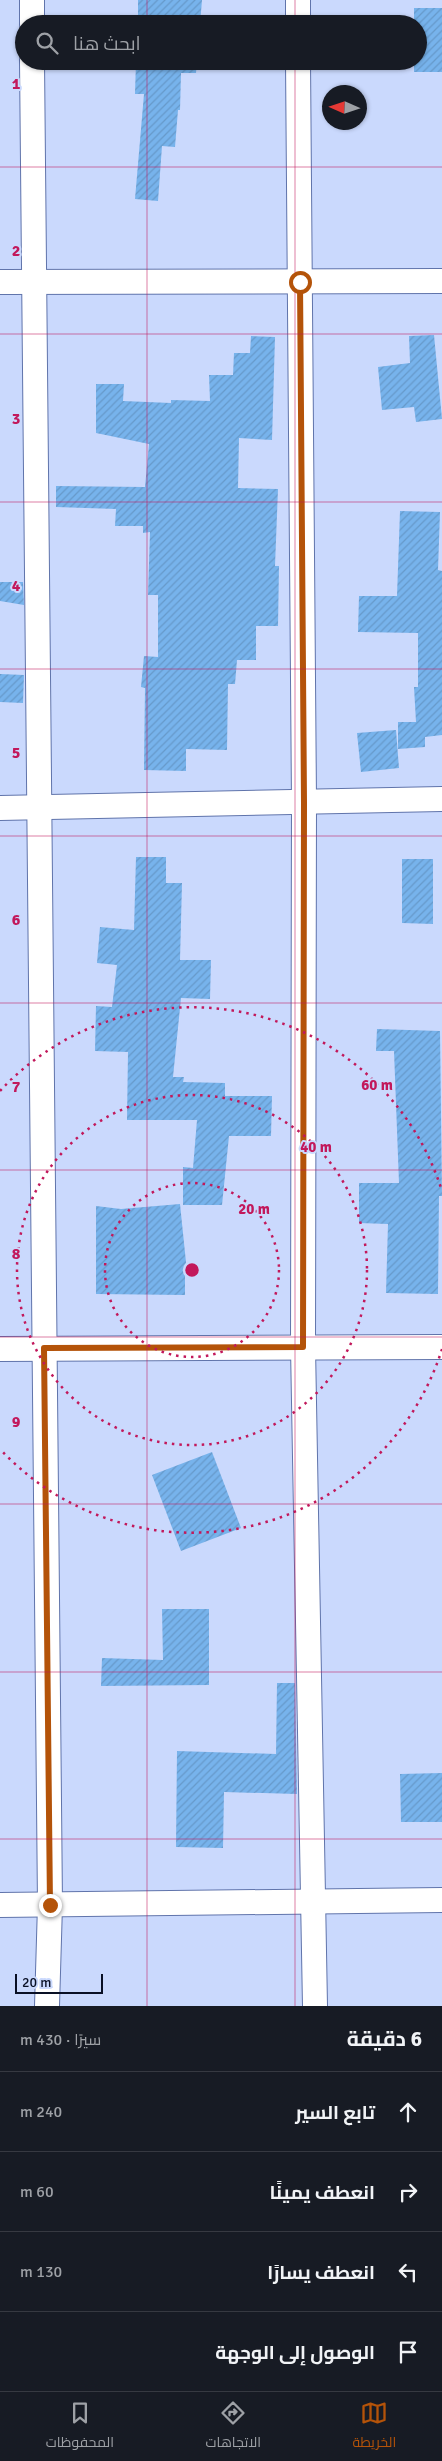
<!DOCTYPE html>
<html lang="ar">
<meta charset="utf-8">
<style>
body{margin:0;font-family:Signika,Cairo,sans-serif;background:#242831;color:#f1f3f6;direction:rtl}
.compass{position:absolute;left:322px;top:85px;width:45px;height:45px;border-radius:50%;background:#171b24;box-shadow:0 1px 4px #0004;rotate:273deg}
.scale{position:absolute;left:15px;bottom:12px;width:88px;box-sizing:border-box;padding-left:5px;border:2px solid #091025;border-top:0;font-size:14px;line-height:18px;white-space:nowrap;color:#091025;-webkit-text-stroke:4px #cad9fd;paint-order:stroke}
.stop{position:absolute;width:15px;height:15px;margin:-11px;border:4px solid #b45309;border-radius:50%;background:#fff}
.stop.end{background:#b45309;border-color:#fff;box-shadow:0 1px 5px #0008}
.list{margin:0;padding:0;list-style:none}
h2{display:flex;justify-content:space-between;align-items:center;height:65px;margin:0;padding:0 20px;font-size:21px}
h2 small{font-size:16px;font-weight:400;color:#9ea1a6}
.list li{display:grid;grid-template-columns:32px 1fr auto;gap:15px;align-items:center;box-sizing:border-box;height:80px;padding:0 20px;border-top:1px solid #363941}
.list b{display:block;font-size:19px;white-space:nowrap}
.list em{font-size:16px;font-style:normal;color:#9ea1a6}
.icon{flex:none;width:28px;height:28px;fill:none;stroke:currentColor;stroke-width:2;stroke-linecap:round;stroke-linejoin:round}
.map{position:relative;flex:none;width:442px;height:2006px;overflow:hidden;direction:ltr}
.search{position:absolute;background:#171b24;box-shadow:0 1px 4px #0004;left:15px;right:15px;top:15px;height:55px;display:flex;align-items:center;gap:12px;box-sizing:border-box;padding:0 18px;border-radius:28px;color:#9ea1a6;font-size:19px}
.sheet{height:385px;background:#171b24}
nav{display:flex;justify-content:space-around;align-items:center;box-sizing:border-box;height:70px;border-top:1px solid #363941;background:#171b24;font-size:14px;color:#9ea1a6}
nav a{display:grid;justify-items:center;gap:2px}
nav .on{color:#b45309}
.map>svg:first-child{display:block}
.building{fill:url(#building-hatch)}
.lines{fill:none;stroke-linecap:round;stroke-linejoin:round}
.minor-casing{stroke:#6074ab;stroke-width:26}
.minor{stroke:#fff;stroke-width:24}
.route{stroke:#b45309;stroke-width:6}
.grid{fill:none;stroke:#c2185b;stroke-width:1;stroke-opacity:0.55}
.ring{fill:none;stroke:#c2185b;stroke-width:2.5;stroke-dasharray:2.5 5}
.grid-label{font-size:16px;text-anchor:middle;font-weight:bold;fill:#c2185b;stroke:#cad9fd;stroke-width:4;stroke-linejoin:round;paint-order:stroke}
.centre{fill:#c2185b;stroke:#cad9fd;stroke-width:2.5}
.ring-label{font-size:15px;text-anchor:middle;font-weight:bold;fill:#c2185b;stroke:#cad9fd;stroke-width:4;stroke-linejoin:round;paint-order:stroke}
</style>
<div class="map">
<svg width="442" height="2006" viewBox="0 0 442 2006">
<defs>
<pattern id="building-hatch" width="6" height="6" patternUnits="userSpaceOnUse" patternTransform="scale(1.25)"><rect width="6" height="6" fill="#77b3ec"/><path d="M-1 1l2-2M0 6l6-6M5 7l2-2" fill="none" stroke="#6699ca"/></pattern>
</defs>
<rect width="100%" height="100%" fill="#cad9fd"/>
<g class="building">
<polygon points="138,0 202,0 200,24 138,24"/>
<polygon points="414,8 442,8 442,72 414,72 414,61 418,61 418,24 414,24"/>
<polygon points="136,61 197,61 196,73 181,73 180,110 178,110 175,147 162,146 158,201 135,199 144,94 135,94"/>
<polygon points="434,335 442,419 416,422 414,407 382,410 378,367 410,363 409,336"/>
<polygon points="251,336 275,337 272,440 239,438 238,488 278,489 275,566 279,566 278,626 256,626 256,660 237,660 235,684 228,684 227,750 186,749 186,771 144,770 145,688 141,687 144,656 158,657 158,595 148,595 150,532 143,533 143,526 115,526 116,509 56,507 56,486 145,487 149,444 96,433 96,384 124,384 123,401 171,403 171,400 210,401 209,375 233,375 234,353 250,353"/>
<polygon points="400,511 440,512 438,570 442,571 442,735 425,737 425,747 398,749 398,722 416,722 414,687 418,687 418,633 358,632 359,596 397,596"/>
<polygon points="0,582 23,582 24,605 0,601"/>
<polygon points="0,674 24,675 23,703 0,702"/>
<polygon points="396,730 399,768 361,772 357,733"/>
<polygon points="136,857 166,857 166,883 182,883 180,960 211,960 210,999 181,998 173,1077 184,1077 183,1082 225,1083 225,1096 272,1096 271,1136 229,1136 222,1205 183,1205 183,1167 193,1168 197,1120 127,1120 128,1052 95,1051 96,1006 112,1007 117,965 97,963 100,927 134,930"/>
<polygon points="402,859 433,859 433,924 402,923"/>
<polygon points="377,1029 440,1031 442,1196 439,1196 438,1294 386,1293 388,1224 359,1223 359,1183 399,1183 394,1051 376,1051"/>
<polygon points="180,1204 187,1272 185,1272 185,1295 96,1294 96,1206 121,1209"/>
<polygon points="212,1452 241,1528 181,1551 152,1475"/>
<polygon points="162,1609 209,1609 209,1685 101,1686 102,1658 163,1660"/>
<polygon points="277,1683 295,1683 297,1794 224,1792 223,1848 176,1847 177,1751 276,1754"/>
<polygon points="442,1773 442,1822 401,1822 400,1774"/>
</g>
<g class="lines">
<defs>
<g id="minor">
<polyline points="32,0 32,24"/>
<polyline points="298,0 298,24"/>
<polyline points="32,61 50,1905 47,2006"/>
<polyline points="298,61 304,802 303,1347 315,2006"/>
<polyline points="0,282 442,281"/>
<polyline points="0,808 442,799"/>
<polyline points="0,1349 442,1347"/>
<polyline points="0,1905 442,1900"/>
</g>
</defs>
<use href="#minor" class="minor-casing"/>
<use href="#minor" class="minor"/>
</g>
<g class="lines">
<polyline class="route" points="50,1905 44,1348 303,1347 304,802 300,282"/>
</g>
<path class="grid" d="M 147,0 L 147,24M 295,0 L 295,24M 147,61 L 147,2006M 295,61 L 295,2006M 0,167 L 442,167M 0,334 L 442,334M 0,502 L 442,502M 0,669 L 442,669M 0,836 L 442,836M 0,1003 L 442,1003M 0,1170 L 442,1170M 0,1337 L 442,1337M 0,1504 L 442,1504M 0,1672 L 442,1672M 0,1839 L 442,1839"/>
<g class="ring">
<circle cx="192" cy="1270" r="87"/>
<circle cx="192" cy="1270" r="175"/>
<path d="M442 1349A262 262 0 0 1 0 1449M0 1091A262 262 0 0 1 442 1191"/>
</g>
<g class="grid-label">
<text x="16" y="89">1</text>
<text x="16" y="256">2</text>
<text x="16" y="424">3</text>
<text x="16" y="591">4</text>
<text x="16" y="758">5</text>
<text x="16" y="925">6</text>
<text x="16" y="1092">7</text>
<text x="16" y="1259">8</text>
<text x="16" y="1427">9</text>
</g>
<circle cx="192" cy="1270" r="8" class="centre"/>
<g class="ring-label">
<text x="377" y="1090">60 m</text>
<text x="316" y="1152">40 m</text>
<text x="254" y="1214">20 m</text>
</g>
</svg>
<svg class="compass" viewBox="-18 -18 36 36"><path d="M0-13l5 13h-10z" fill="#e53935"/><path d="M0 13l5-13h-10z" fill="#9ea1a6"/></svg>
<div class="scale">20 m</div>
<div class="stop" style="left:300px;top:282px"></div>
<div class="stop end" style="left:50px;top:1905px"></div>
<div class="search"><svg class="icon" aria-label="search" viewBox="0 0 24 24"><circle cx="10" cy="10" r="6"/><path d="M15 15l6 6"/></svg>ابحث هنا</div>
</div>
<section class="sheet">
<h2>6 دقيقة<small>سيرًا · 430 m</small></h2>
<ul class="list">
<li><svg class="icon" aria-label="ahead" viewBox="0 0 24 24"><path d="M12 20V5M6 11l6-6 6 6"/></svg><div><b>تابع السير</b></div><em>240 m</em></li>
<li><svg class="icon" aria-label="right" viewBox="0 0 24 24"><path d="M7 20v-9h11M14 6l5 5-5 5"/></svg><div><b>انعطف يمينًا</b></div><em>60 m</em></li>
<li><svg class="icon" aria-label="left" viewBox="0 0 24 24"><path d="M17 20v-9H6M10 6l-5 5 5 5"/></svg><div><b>انعطف يسارًا</b></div><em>130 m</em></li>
<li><svg class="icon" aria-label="arrive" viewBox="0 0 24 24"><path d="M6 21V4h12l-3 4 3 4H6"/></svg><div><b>الوصول إلى الوجهة</b></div></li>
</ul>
</section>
<nav>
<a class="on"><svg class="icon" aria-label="map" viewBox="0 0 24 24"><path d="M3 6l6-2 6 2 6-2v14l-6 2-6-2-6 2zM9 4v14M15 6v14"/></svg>الخريطة</a>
<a><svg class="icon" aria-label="directions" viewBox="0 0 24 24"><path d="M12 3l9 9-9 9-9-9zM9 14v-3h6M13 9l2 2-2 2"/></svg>الاتجاهات</a>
<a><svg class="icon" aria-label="saved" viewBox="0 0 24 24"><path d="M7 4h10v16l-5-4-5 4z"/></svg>المحفوظات</a>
</nav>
